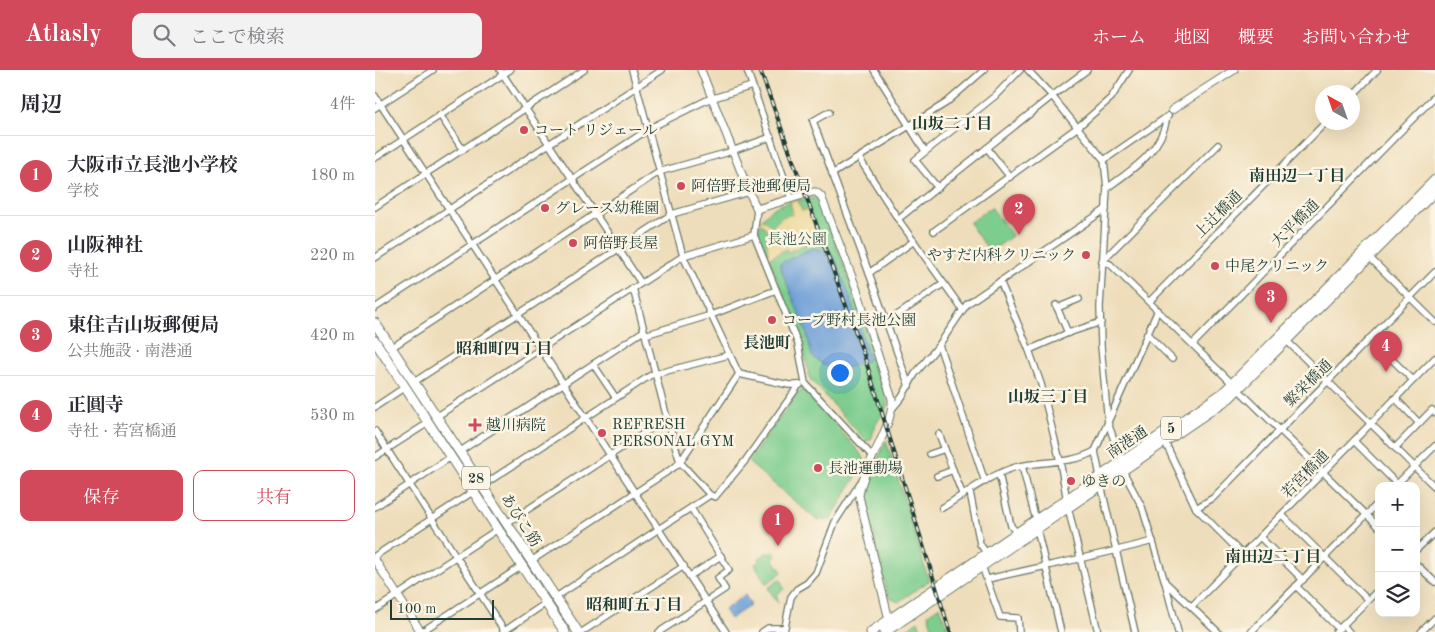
<!DOCTYPE html>
<html lang="ja">
<meta charset="utf-8">
<style>
body{margin:0;font-family:"Old Standard TT","Noto Serif JP",serif;background:#f2f2f3;color:#2b2b33}
.controls{position:absolute;right:15px;bottom:15px;display:grid;overflow:hidden;border-radius:10px;box-shadow:0 5px 20px #0002}
.controls button{width:45px;height:45px;display:grid;place-items:center;padding:0;border:0;border-bottom:1px solid #e1e1e2;background:#fff;color:#2b2b33;font:25px sans-serif}
.compass{position:absolute;left:940px;top:15px;width:45px;height:45px;border-radius:50%;background:#fff;box-shadow:0 5px 20px #0002;rotate:320deg}
.scale{position:absolute;left:15px;bottom:12px;width:104px;box-sizing:border-box;padding-left:5px;border:2px solid #1f3d34;border-top:0;font-size:14px;line-height:18px;white-space:nowrap;color:#1f3d34;-webkit-text-stroke:4px #fcf5e5;paint-order:stroke}
.you{position:absolute;left:464px;top:302px;width:18px;height:18px;margin:-12px;border:4px solid #fff;border-radius:50%;background:#1a73e8;box-shadow:0 0 0 8px #1a73e833}
.badge{display:grid;place-items:center;width:32px;height:32px;border-radius:50%;background:#d1495b;color:#fff;font-size:16px;font-weight:700}
.pin{position:absolute;translate:-50% -41px;filter:drop-shadow(0 1px 2px #0008)}
.pin::after{content:'';position:absolute;top:26px;width:18px;height:15px;background:inherit;clip-path:polygon(0 0,100% 0,50% 100%)}
.list{margin:0;padding:0;list-style:none}
h2{display:flex;justify-content:space-between;align-items:center;height:65px;margin:0;padding:0 20px;font-size:21px}
h2 small{font-size:16px;font-weight:400;color:#7c7c81}
.list li{display:grid;grid-template-columns:32px 1fr auto;gap:15px;align-items:center;box-sizing:border-box;height:80px;padding:0 20px;border-top:1px solid #e1e1e2}
.list b{display:block;font-size:19px;white-space:nowrap}
.list p{margin:0;font-size:16px;white-space:nowrap;color:#7c7c81}
.list em{font-size:16px;font-style:normal;color:#7c7c81}
.actions{display:flex;gap:10px;padding:15px 20px}
.actions a{flex:1;padding:11px 0;border:1px solid #d1495b;border-radius:10px;text-align:center;font-size:18px;color:#d1495b}
.actions .main{background:#d1495b;color:#fff}
.icon{flex:none;width:28px;height:28px;fill:none;stroke:currentColor;stroke-width:2;stroke-linecap:round;stroke-linejoin:round}
.map{position:relative;flex:none;width:1060px;height:562px;overflow:hidden}
header{display:flex;align-items:center;gap:30px;box-sizing:border-box;height:70px;padding:0 25px;background:#d1495b;color:#fff}
header strong{font-size:24px}
nav{display:flex;gap:28px;margin-inline-start:auto;font-size:18px}
.search{width:350px;height:45px;background:#f2f2f3;display:flex;align-items:center;gap:12px;box-sizing:border-box;padding:0 18px;border-radius:10px;color:#7c7c81;font-size:19px}
main{display:flex}
aside{flex:1;background:#fff}
.map>svg:first-child{display:block}
.green{fill:#7dcd8e;stroke:#4e8561}
.sand{fill:#eeda9e;stroke:#868c69}
.water{fill:#6d9fd8;stroke:#466e86}
.lines{fill:none;stroke-linecap:round;stroke-linejoin:round}
.minor-casing{stroke:#677563;stroke-width:8}
.tertiary-casing{stroke:#677563;stroke-width:9}
.primary-casing{stroke:#677563;stroke-width:11}
.minor{stroke:#fff;stroke-width:5.5}
.tertiary{stroke:#fff;stroke-width:7}
.primary{stroke:#fff;stroke-width:9}
.rail-casing{stroke:#1f3d34;stroke-width:4}
.rail{stroke:#fcf5e5;stroke-width:2;stroke-dasharray:5.5;stroke-linecap:butt}
.poi-dot{fill:#d1495b;stroke:#fcf5e5;stroke-width:2}
.labels{text-anchor:middle;stroke-width:5;stroke-linejoin:round;paint-order:stroke}
.shield{fill:#fcf5e5;stroke:#617469;stroke-width:1}
.shield-label{font-size:14px;font-weight:bold;fill:#1f3d34}
.poi-label{font-size:15px;fill:#1f3d34;stroke:#fcf5e5;text-anchor:start}
.street-label{font-size:15px;fill:#1f3d34;stroke:#fcf5e5}
.park-label{font-size:15px;fill:#36614a;stroke:#fcf5e5}
.neighbourhood-label{font-size:16px;font-weight:bold;fill:#1f3d34;stroke:#fcf5e5}
</style>
<header>
<strong>Atlasly</strong>
<div class="search"><svg class="icon" aria-label="search" viewBox="0 0 24 24"><circle cx="10" cy="10" r="6"/><path d="M15 15l6 6"/></svg>ここで検索</div>
<nav><a>ホーム</a><a>地図</a><a>概要</a><a>お問い合わせ</a></nav>
</header>
<main>
<aside>
<h2>周辺<small>4件</small></h2>
<ul class="list">
<li><span class="badge">1</span><div><b>大阪市立長池小学校</b><p>学校</p></div><em>180 m</em></li>
<li><span class="badge">2</span><div><b>山阪神社</b><p>寺社</p></div><em>220 m</em></li>
<li><span class="badge">3</span><div><b>東住吉山坂郵便局</b><p>公共施設 · 南港通</p></div><em>420 m</em></li>
<li><span class="badge">4</span><div><b>正圓寺</b><p>寺社 · 若宮橋通</p></div><em>530 m</em></li>
</ul>
<div class="actions"><a class="main">保存</a><a>共有</a></div>
</aside>
<div class="map">
<svg width="1060" height="562" viewBox="0 0 1060 562">
<rect width="100%" height="100%" fill="#fcf5e5"/>
<filter id="ink" filterUnits="userSpaceOnUse"><feTurbulence type="fractalNoise" baseFrequency=".02" numOctaves="2"/><feDisplacementMap in="SourceGraphic" scale="10" xChannelSelector="R" yChannelSelector="G"/><feConvolveMatrix kernelMatrix="1 2 1 2 8 2 1 2 1" color-interpolation-filters="sRGB"/></filter>
<filter id="wash" filterUnits="userSpaceOnUse"><feTurbulence type="fractalNoise" baseFrequency=".0096" numOctaves="4" result="noise"/><feDisplacementMap in="SourceGraphic" scale="20" xChannelSelector="R" yChannelSelector="G"/><feGaussianBlur stdDeviation="1.12" result="paint"/><feColorMatrix in="noise" values="0 0 0 0 0 0 0 0 0 0 0 0 0 0 0 0 0 1.4 0 .05"/><feComposite in="paint" operator="in"/></filter>
<g filter="url(#wash)">
<rect width="100%" height="100%" fill="#eeddba"/>
<g class="green">
<path d="M 440,128 C 453,136 505,305 512,331 L 512,337 L 501,354 L 496,370 L 491,371 L 435,309 L 425,265 L 383,163 C 386,134 417,130 440,128 Z"/>
<polygon points="616,137 637,166 615,182 594,153"/>
<polygon points="429,319 487,385 490,391 455,451 452,449 442,450 373,392 424,321"/>
<polygon points="511,370 554,511 523,532 513,526 490,432 493,412"/>
<polygon points="398,481 401,486 399,490 407,502 391,514 380,494 385,491 384,488 393,482 395,484"/>
<polygon points="405,509 409,519 402,524 403,533 393,518"/>
<polygon points="565,536 574,562 559,562 553,544"/>
<polygon points="543,551 547,562 528,562"/>
</g>
<polygon class="sand" points="423,130 427,141 434,139 443,165 431,171 432,173 413,182 411,179 393,189 391,184 393,183 392,172 394,162 385,152 387,148 397,157 407,147 418,144 415,132"/>
<g class="water">
<path d="M 437,178 L 448,180 L 452,183 L 455,182 L 461,190 L 480,241 L 494,290 L 471,298 L 469,295 C 462,293 456,291 451,297 L 437,286 L 431,261 L 404,194 Z"/>
<polygon points="370,525 376,535 355,549 349,540"/>
</g>
</g>
<g filter="url(#ink)">
<g class="lines">
<defs>
<g id="minor">
<polyline points="125,0 266,213"/>
<polyline points="257,0 308,186 364,304"/>
<polyline points="372,0 416,128"/>
<polyline points="499,0 550,81"/>
<polyline points="653,0 677,26 729,90 732,118 725,237 726,276 733,353 747,392"/>
<polyline points="978,25 1002,0"/>
<polyline points="0,26 351,562"/>
<polyline points="0,38 58,0"/>
<polyline points="454,42 438,51 494,203 534,316"/>
<polyline points="65,45 88,80"/>
<polyline points="843,75 727,191 735,194 1004,457"/>
<polyline points="612,78 635,107"/>
<polyline points="0,88 135,0"/>
<polyline points="484,88 523,149 587,239"/>
<polyline points="729,90 793,46"/>
<polyline points="457,104 571,33 609,0"/>
<polyline points="563,118 540,90 620,26 645,0"/>
<path d="M 732,118 C 758,99 787,81 792,47"/>
<polyline points="0,137 209,0"/>
<polyline points="382,139 379,165 423,274 430,313 498,387"/>
<polyline points="523,149 677,26 712,0"/>
<polyline points="559,161 703,57 736,28 754,0"/>
<polyline points="992,185 1060,252"/>
<polyline points="0,188 287,0"/>
<polyline points="494,203 539,171"/>
<polyline points="625,211 654,280 666,314 685,391 693,437 723,562"/>
<polyline points="258,218 292,348 305,392 335,425 340,427 370,391 424,315"/>
<polyline points="774,232 951,52"/>
<polyline points="681,235 693,263"/>
<polyline points="0,238 277,57 332,30 377,16"/>
<polyline points="682,238 704,229"/>
<polyline points="512,252 568,214"/>
<polyline points="772,264 797,289"/>
<polyline points="995,268 1038,310"/>
<polyline points="912,271 1060,417"/>
<polyline points="818,274 1060,26"/>
<polyline points="564,275 610,412"/>
<polyline points="16,278 281,104 287,101 351,83 396,67"/>
<polyline points="654,280 693,263 726,252"/>
<polyline points="218,294 241,328"/>
<polyline points="364,304 414,315 425,315"/>
<polyline points="39,312 297,144 374,122"/>
<polyline points="1020,328 1044,353"/>
<polyline points="0,337 30,317"/>
<polyline points="517,339 527,327 540,304 564,275 592,234 731,139"/>
<polyline points="61,347 308,186 379,165"/>
<polyline points="0,361 130,562"/>
<polyline points="564,364 588,426"/>
<polyline points="979,371 1022,414"/>
<polyline points="790,372 821,438 868,485"/>
<polyline points="1020,378 1057,340 1060,343"/>
<polyline points="720,381 725,406"/>
<polyline points="84,382 267,262 273,264 336,245 401,220"/>
<polyline points="555,384 570,379"/>
<polyline points="0,387 53,353"/>
<polyline points="647,396 659,443 662,449"/>
<polyline points="748,401 767,437 790,512 803,562"/>
<polyline points="624,404 636,456 642,463"/>
<polyline points="562,406 578,400"/>
<polyline points="726,415 760,562"/>
<polyline points="1020,416 1060,376"/>
<polyline points="595,422 605,474 612,484"/>
<polyline points="0,437 76,387"/>
<path d="M 567,438 C 588,425 618,403 641,397 C 667,390 696,395 720,381 L 783,240"/>
<polyline points="821,438 838,428 1060,202"/>
<polyline points="907,445 993,530"/>
<polyline points="132,453 292,348"/>
<polyline points="662,459 686,562"/>
<polyline points="885,467 928,510"/>
<polyline points="1041,480 1060,462"/>
<polyline points="0,486 276,305 354,285"/>
<polyline points="156,491 301,396 305,392 364,304"/>
<polyline points="1041,494 1060,512"/>
<polyline points="607,496 625,547 643,548 644,562"/>
<polyline points="315,506 346,486"/>
<path d="M 613,509 C 668,496 723,486 778,471"/>
<polyline points="790,512 843,562"/>
<polyline points="921,516 964,559"/>
<polyline points="181,527 335,425"/>
<polyline points="817,536 1060,288"/>
<polyline points="0,540 123,459"/>
<polyline points="968,555 974,562"/>
<polyline points="46,562 147,496"/>
<polyline points="128,562 171,533"/>
<polyline points="207,562 309,496"/>
<polyline points="284,562 350,519 343,508 354,500 316,438"/>
<polyline points="387,562 393,558 409,558"/>
<polyline points="409,562 416,527 422,519 432,513 441,503 460,452 487,410"/>
<polyline points="876,562 1004,432"/>
<polyline points="961,562 1004,519"/>
<polyline points="1046,562 1060,548"/>
</g>
<g id="tertiary">
<path d="M 326,0 L 374,122 L 382,139 L 438,122 L 441,122 L 446,126 L 482,220 L 517,329 C 519,357 488,395 484,426 L 515,554"/>
<polyline points="797,40 859,0"/>
<polyline points="0,490 46,562"/>
</g>
<g id="primary">
<polyline points="0,253 203,562"/>
<polyline points="0,271 190,562"/>
<polyline points="496,562 848,323 1060,110"/>
<polyline points="510,562 854,328 1060,121"/>
</g>
</defs>
<use href="#minor" class="minor-casing"/>
<use href="#tertiary" class="tertiary-casing"/>
<use href="#primary" class="primary-casing"/>
<use href="#minor" class="minor"/>
<use href="#tertiary" class="tertiary"/>
<use href="#primary" class="primary"/>
<defs>
<polyline id="rail" points="385,0 489,285 575,562"/>
</defs>
<use href="#rail" class="rail-casing"/>
<use href="#rail" class="rail"/>
</g>
</g>
<g class="poi-dot">
<circle cx="149" cy="60" r="5"/>
<circle cx="306" cy="116" r="5"/>
<circle cx="170" cy="138" r="5"/>
<circle cx="198" cy="173" r="5"/>
<circle cx="711" cy="185" r="5"/>
<circle cx="840" cy="196" r="5"/>
<circle cx="397" cy="250" r="5"/>
<path d="M97.5 347.5h5v5h5v5h-5v5h-5v-5h-5v-5h5z"/>
<circle cx="227" cy="363" r="5"/>
<circle cx="443" cy="398" r="5"/>
<circle cx="696" cy="411" r="5"/>
</g>
<g class="labels">
<g class="shield">
<rect x="786" y="346.5" width="20" height="23" rx="4"/>
<rect x="87" y="396.5" width="28" height="23" rx="4"/>
</g>
<g class="shield-label">
<text x="796" y="363">5</text>
<text x="101" y="413">28</text>
</g>
<g class="poi-label">
<text x="159" y="65">コート リジェール</text>
<text x="316" y="121">阿倍野長池郵便局</text>
<text x="180" y="143">グレース幼稚園</text>
<text x="208" y="178">阿倍野長屋</text>
<text x="701" y="190" text-anchor="end">やすだ内科クリニック</text>
<text x="850" y="201">中尾クリニック</text>
<text x="407" y="255">コープ野村長池公園</text>
<text x="237" y="359">REFRESH<tspan x="237" dy="17">PERSONAL GYM</tspan></text>
<text x="111" y="360">越川病院</text>
<text x="453" y="403">長池運動場</text>
<text x="706" y="416">ゆきの</text>
</g>
<g class="street-label">
<text transform="translate(843 144) rotate(-45)" y="5">上辻橋通</text>
<text transform="translate(920 153) rotate(-45)" y="5">大平橋通</text>
<text transform="translate(933 313) rotate(-45)" y="5">繁栄橋通</text>
<text transform="translate(752 372) rotate(-34)" y="5">南港通</text>
<text transform="translate(930 404) rotate(-46)" y="5">若宮橋通</text>
<text transform="translate(146 450) rotate(57)" y="5">あびこ筋</text>
</g>
<g class="park-label">
<text x="422" y="174">長池公園</text>
</g>
<g class="neighbourhood-label">
<text x="577" y="59">山坂二丁目</text>
<text x="922" y="111">南田辺一丁目</text>
<text x="392" y="278">長池町</text>
<text x="129" y="284">昭和町四丁目</text>
<text x="673" y="332">山坂三丁目</text>
<text x="898" y="492">南田辺二丁目</text>
<text x="259" y="540">昭和町五丁目</text>
</g>
</g>
</svg>
<div class="controls">
<button>+</button>
<button>−</button>
<button><svg class="icon" aria-label="layers" viewBox="0 0 24 24"><path d="M12 4l9 5-9 5-9-5zM3 14l9 5 9-5"/></svg></button>
</div>
<svg class="compass" viewBox="-18 -18 36 36"><path d="M0-13l5 13h-10z" fill="#e53935"/><path d="M0 13l5-13h-10z" fill="#7c7c81"/></svg>
<div class="scale">100 m</div>
<div class="you"></div>
<div class="pin badge" style="left:403px;top:476px">1</div>
<div class="pin badge" style="left:644px;top:165px">2</div>
<div class="pin badge" style="left:896px;top:253px">3</div>
<div class="pin badge" style="left:1011px;top:302px">4</div>
</div>
</main>
